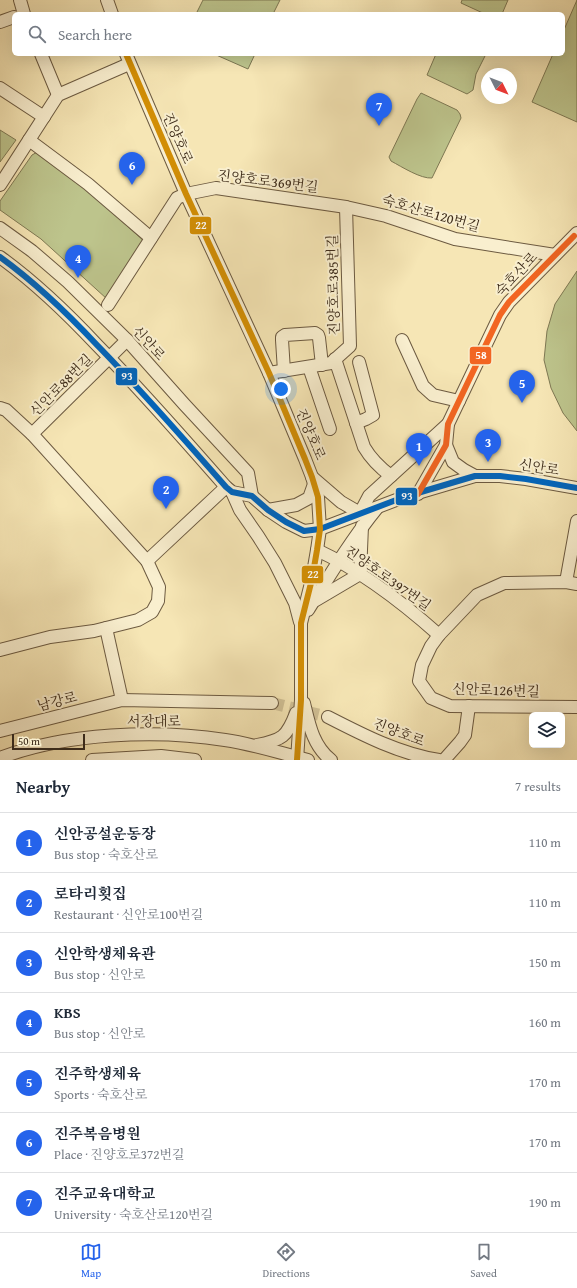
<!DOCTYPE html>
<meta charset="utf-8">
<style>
body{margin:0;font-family:"Gentium Book Plus","Noto Serif KR",serif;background:#f6f6f7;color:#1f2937}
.controls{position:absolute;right:12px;bottom:12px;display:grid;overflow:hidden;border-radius:6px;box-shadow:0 4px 16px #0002}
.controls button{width:36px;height:36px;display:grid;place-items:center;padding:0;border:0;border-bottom:1px solid #e0e1e3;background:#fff;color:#1f2937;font:20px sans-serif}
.compass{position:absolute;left:481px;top:68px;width:36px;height:36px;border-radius:50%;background:#fff;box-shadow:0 4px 16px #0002;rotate:132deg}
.scale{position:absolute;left:12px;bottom:10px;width:73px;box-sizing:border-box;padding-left:4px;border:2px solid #3e2c1a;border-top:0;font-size:11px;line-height:14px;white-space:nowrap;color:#3e2c1a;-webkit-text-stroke:3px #f9efcf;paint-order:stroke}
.you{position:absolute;left:281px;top:389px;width:14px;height:14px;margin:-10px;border:3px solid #fff;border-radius:50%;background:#1a73e8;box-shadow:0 0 0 6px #1a73e833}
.badge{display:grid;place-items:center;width:26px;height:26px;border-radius:50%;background:#2563eb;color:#fff;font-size:13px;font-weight:700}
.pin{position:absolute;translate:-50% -33px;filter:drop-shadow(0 1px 2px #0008)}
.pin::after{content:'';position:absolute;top:21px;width:14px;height:12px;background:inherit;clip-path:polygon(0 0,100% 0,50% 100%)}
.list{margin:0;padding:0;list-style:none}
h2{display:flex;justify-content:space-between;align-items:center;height:52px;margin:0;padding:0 16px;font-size:17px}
h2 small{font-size:13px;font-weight:400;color:#747a83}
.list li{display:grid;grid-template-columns:26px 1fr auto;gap:12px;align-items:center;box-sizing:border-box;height:60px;padding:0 16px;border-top:1px solid #e0e1e3}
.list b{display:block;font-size:15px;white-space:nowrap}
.list p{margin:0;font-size:13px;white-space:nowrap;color:#747a83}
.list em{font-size:13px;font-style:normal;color:#747a83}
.icon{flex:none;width:22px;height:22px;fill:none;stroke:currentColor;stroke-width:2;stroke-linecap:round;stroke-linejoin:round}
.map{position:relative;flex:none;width:577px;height:760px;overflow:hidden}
.search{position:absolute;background:#fff;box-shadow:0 4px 16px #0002;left:12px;right:12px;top:12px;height:44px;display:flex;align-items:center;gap:10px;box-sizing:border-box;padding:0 14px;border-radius:6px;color:#747a83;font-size:15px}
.sheet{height:472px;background:#fff}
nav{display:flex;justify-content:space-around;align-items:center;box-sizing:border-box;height:56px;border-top:1px solid #e0e1e3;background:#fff;font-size:11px;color:#747a83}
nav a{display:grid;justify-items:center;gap:2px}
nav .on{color:#2563eb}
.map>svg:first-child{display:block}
.green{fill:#bdc48c;stroke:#7e7853}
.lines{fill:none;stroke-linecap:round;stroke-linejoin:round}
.minor-tunnel{stroke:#d1c196;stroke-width:12;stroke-dasharray:12 6;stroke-linecap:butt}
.minor-casing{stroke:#6c5a41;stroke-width:14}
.minor{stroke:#f9efcf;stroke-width:12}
.bus-1-casing{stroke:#f9efcf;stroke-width:9}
.bus-2-casing{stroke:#f9efcf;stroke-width:9}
.bus-3-casing{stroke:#f9efcf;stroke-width:9}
.bus-1{stroke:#0065bd;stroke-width:6}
.bus-2{stroke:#d28e05;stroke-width:6}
.bus-3{stroke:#f26522;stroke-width:6}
.labels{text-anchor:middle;stroke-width:4;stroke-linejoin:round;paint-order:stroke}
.street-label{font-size:14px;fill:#3e2c1a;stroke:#f9efcf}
.line-badge{stroke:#f9efcf;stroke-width:1.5}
.badge-label{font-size:11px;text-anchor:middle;font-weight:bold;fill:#fff}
</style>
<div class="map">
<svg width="577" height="760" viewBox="0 0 577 760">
<rect width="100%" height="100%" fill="#f6e6b5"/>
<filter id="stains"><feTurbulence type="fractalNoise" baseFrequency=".005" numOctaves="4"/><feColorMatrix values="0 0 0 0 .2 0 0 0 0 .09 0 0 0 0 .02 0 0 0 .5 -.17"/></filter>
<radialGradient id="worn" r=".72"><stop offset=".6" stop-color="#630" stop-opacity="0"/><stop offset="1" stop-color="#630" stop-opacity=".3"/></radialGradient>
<g class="green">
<polygon points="203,0 280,0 273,14 196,14"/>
<polygon points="462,0 508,0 502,14 485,14 461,3"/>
<polygon points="577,0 577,122 532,102 553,54 563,54 563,32"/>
<polygon points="214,54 255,54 248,69"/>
<polygon points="436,54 486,54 476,74 473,90 467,94 427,75"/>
<path d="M 421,93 L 457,110 L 460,114 L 461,118 L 432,178 C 421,179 402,167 391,161 L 389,157 L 417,99 Z"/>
<polygon points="0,130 16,140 0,162"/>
<polygon points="39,151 89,192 145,242 107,299 41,239 0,210 0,201 32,155"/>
<polygon points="577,271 577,431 563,413 551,388 544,360 547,331 555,304"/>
</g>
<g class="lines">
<polyline class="minor-tunnel" points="272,703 328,717"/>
<defs>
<g id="minor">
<polyline points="20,0 24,14"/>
<polyline points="107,0 112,14"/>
<polyline points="0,22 14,17"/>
<polyline points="41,54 58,95"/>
<polyline points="126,54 186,194 269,373 305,459 312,477 318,497 320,529 317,550 312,579 301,623 301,700 297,760"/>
<polyline points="0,88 44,117"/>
<polyline points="29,140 88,184 151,238"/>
<polyline points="0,185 58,95 129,64"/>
<polyline points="0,228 32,251 68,282 127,340 184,404 248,473 252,496"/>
<path d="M 0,257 C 36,283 67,313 97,345 C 142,391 184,439 226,487 L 232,492 L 252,496 L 268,510 L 286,522 L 304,531 L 320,529 L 404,497 L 475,476 L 500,476 L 526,479 L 577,488"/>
<polyline points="108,305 177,198 186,194 216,188 346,207 386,216 455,239 555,255"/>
<polyline points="402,340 423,386 433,395 459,401"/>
<path d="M 335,359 L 364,447 C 371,459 379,467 391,476"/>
<polyline points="309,367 330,429"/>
<polyline points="284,371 282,340 282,337 285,335 315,333 318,335 319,338 322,365"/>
<polyline points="269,373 331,363 350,346 346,207"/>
<polyline points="0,408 6,410 32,434 147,561 159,587 158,601 152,612 138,620 94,631 50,637 0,650"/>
<polyline points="356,423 366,419 373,415 359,362"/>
<polyline points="32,434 127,340"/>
<polyline points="446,445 453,462 464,470 475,476"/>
<polyline points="312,477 341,502 360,513 369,496 448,424"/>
<polyline points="232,492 240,510 258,536 275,563 295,603 300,622"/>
<polyline points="418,494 446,445 448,424 500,315 509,302 577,233"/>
<polyline points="268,510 296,505 309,498 314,484"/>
<path d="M 317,550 C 362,571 402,602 439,635"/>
<polyline points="147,561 226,487"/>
<polyline points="566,582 577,521"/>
<polyline points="577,584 566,582 504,583 477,595 439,635 431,646 422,665 419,681 431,698 450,706 577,707"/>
<polyline points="316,600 360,574 362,526"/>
<path d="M 308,610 C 330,575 351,540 377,508"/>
<polyline points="106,628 122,700"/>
<path d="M 304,703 C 309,724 313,746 331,760"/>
<path d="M 328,717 C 363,735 400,754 439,760"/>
<polyline points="0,731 122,700 272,703"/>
<path d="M 257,745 C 282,740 287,737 296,713"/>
<path d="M 0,758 C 65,733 156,729 225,740 C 253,744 280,753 308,760"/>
<polyline points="92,760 161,756 195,760"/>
<polyline points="444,760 460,742 465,735 469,706"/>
</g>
</defs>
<use href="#minor" class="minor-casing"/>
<use href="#minor" class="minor"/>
<defs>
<path id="bus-1" d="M 0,257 C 36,283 67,313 97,345 C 142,391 184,439 226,487 L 232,492 L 252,496 L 268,510 L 286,522 L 304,531 L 320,529 L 404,497 L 475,476 L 500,476 L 526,479 L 577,488"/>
<polyline id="bus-2" points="126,54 186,194 269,373 305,459 312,477 318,497 320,529 317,550 312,579 301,623 301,700 297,760"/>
<polyline id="bus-3" points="418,494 446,445 448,424 500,315 509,302 574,236"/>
</defs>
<use href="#bus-1" class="bus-1-casing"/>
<use href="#bus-2" class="bus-2-casing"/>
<use href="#bus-3" class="bus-3-casing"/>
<use href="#bus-1" class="bus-1"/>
<use href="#bus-2" class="bus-2"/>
<use href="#bus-3" class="bus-3"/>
</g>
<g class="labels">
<g class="street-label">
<text transform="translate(178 138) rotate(66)" y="5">진양호로</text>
<text transform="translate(268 181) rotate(7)" y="5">진양호로369번길</text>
<text transform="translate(431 213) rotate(16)" y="5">숙호산로120번길</text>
<text transform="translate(516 274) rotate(-47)" y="5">숙호산로</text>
<text transform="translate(333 285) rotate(-91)" y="5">진양호로385번길</text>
<text transform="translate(149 343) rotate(48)" y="5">신안로</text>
<text transform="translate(61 385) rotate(-45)" y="5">신안로88번길</text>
<text transform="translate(311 434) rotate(67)" y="5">진양호로</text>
<text transform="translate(539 467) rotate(9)" y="5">신안로</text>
<text transform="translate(388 578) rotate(35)" y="5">진양호로397번길</text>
<text transform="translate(496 690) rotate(2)" y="5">신안로126번길</text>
<text transform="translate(57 701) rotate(-14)" y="5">남강로</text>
<text x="154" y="726">서장대로</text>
<text transform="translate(399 732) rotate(21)" y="5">진양호로</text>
</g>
</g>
<g class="line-badge">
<rect x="189" y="216" width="23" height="19" rx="4" fill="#d28e05"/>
<rect x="469" y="346" width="23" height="19" rx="4" fill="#f26522"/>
<rect x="115" y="367" width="23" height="19" rx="4" fill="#0065bd"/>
<rect x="395" y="487" width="23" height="19" rx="4" fill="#0065bd"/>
<rect x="301" y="565" width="23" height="19" rx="4" fill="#d28e05"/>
</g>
<g class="badge-label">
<text x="201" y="229">22</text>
<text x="481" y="359">58</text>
<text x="127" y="380">93</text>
<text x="407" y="500">93</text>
<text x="313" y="578">22</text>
</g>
<rect width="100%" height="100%" filter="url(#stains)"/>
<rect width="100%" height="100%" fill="url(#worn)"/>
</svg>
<div class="controls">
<button><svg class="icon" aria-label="layers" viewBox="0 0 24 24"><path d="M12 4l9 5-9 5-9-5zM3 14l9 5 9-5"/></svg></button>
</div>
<svg class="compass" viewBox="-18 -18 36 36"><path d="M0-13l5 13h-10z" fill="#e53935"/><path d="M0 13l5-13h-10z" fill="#747a83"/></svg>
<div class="scale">50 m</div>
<div class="you"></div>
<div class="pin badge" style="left:419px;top:466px">1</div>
<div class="pin badge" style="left:166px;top:509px">2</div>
<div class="pin badge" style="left:488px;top:462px">3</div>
<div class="pin badge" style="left:78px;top:278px">4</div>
<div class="pin badge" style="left:522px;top:403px">5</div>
<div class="pin badge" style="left:132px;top:185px">6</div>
<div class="pin badge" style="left:379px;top:126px">7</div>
<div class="search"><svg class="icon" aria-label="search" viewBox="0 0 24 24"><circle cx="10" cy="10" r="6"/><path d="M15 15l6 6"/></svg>Search here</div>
</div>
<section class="sheet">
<h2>Nearby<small>7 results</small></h2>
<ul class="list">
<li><span class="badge">1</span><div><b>신안공설운동장</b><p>Bus stop · 숙호산로</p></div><em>110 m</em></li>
<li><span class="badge">2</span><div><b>로타리횟집</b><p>Restaurant · 신안로100번길</p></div><em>110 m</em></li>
<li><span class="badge">3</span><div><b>신안학생체육관</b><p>Bus stop · 신안로</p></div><em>150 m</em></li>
<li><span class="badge">4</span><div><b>KBS</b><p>Bus stop · 신안로</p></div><em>160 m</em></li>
<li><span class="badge">5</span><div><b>진주학생체육</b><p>Sports · 숙호산로</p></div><em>170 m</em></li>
<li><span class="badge">6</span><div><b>진주복음병원</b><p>Place · 진양호로372번길</p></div><em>170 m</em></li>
<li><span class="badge">7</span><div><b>진주교육대학교</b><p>University · 숙호산로120번길</p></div><em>190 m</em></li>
</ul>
</section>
<nav>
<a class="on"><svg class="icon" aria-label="map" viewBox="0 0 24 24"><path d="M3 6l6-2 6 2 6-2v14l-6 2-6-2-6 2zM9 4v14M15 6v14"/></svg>Map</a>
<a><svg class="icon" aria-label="directions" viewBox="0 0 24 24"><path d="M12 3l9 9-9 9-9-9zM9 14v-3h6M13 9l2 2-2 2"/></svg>Directions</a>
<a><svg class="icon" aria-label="saved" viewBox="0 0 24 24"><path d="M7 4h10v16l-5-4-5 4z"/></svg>Saved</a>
</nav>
